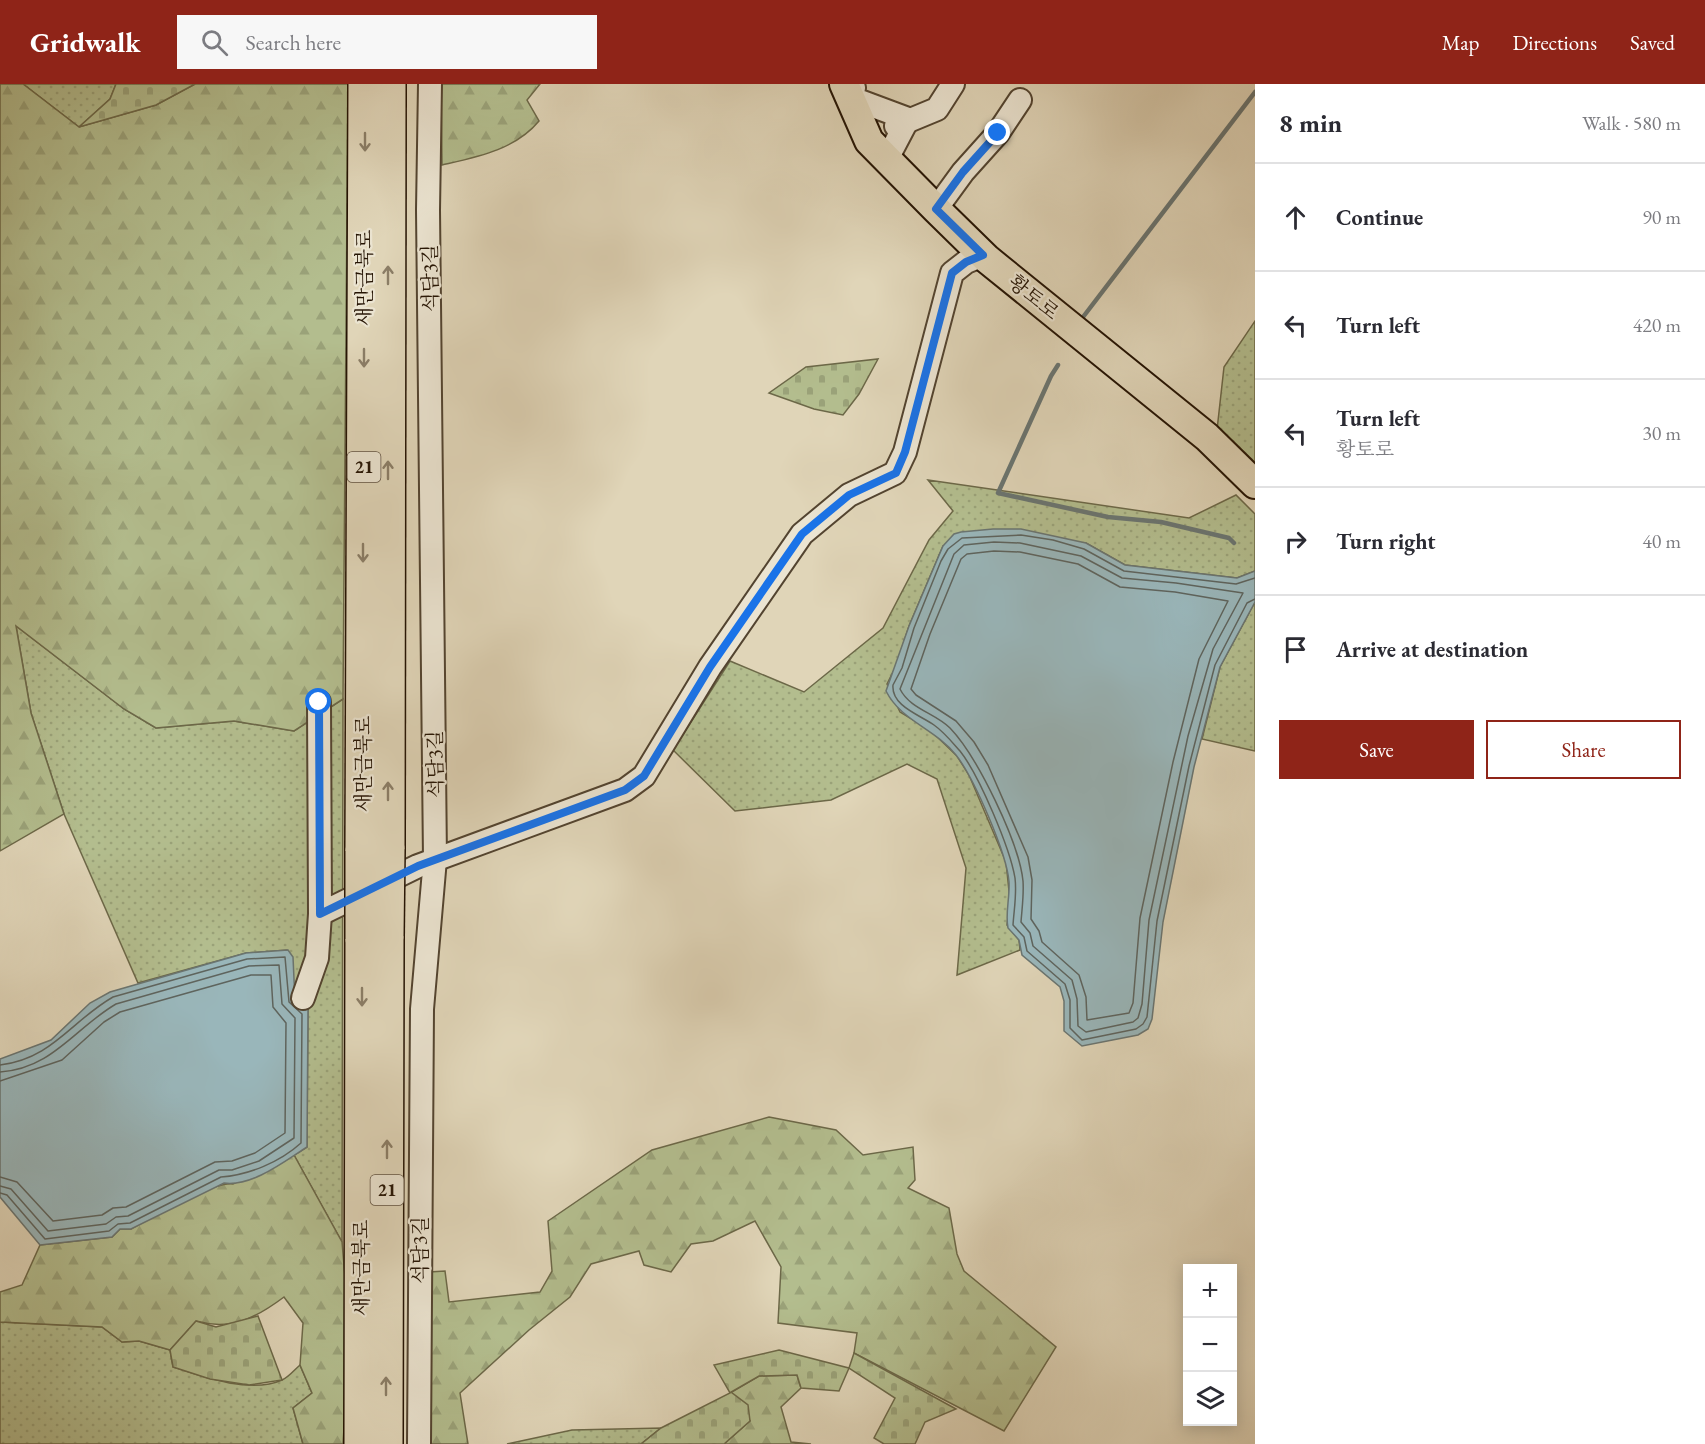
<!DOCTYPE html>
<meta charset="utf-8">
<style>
body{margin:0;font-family:"EB Garamond","Noto Serif KR",serif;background:#f7f7f7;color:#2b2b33}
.controls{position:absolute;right:18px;bottom:18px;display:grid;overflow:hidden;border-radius:0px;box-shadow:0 3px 15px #0003}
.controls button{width:54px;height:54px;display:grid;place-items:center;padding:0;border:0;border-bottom:2px solid #e1e1e2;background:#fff;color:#2b2b33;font:30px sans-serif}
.stop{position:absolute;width:18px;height:18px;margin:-14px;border:4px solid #1a73e8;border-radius:50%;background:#fff}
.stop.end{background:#1a73e8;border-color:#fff;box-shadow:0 2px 6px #0008}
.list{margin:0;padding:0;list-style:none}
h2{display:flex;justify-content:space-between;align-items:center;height:78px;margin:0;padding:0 24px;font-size:26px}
h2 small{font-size:20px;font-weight:400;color:#7c7c81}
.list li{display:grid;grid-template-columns:39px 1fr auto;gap:18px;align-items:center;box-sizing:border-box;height:108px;padding:0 24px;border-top:2px solid #e1e1e2}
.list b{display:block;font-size:22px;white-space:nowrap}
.list p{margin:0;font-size:20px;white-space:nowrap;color:#7c7c81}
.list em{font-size:20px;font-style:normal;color:#7c7c81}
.actions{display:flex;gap:12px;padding:18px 24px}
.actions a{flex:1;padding:14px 0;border:2px solid #8f2418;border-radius:0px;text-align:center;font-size:21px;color:#8f2418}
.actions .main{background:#8f2418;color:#fff}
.icon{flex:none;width:33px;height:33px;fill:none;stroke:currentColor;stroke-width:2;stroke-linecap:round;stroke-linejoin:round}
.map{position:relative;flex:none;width:1255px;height:1360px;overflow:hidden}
header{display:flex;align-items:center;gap:36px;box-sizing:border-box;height:84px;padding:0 30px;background:#8f2418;color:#fff}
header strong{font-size:28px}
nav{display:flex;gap:33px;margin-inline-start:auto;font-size:21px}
.search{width:420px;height:54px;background:#f7f7f7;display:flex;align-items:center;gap:15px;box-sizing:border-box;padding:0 21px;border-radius:0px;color:#7c7c81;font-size:22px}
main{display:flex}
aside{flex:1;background:#fff}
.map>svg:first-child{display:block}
.green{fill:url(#green-dots);stroke:#6c6848;stroke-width:1.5}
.forest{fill:url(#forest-firs);stroke:#6c6848;stroke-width:1.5}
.cemetery{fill:url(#cemetery-stones);stroke:#6c6848;stroke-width:1.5}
.water{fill:#99b6ba;stroke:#6a7571;stroke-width:1.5}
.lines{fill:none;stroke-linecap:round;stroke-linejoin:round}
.shore{stroke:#5e645e;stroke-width:1.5}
.stream{stroke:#6a7571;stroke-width:4.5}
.minor-casing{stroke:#534430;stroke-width:26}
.major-casing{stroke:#241303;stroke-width:32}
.highway-casing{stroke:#241303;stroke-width:36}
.minor{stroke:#ebe4d1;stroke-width:22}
.major{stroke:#e0d5b8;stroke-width:28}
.highway{stroke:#e0d5b8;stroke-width:33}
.highway-bridge-casing{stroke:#241303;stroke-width:36;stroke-linecap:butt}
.highway-bridge{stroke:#e0d5b8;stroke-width:33}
.oneway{stroke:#8b7e67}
.route{stroke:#1a73e8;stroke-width:8}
.labels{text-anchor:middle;stroke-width:4.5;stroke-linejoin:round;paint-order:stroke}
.shield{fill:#ebe4d1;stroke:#605241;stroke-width:1.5}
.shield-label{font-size:18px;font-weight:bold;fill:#241303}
.street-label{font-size:20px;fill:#241303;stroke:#ebe4d1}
</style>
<header>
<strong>Gridwalk</strong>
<div class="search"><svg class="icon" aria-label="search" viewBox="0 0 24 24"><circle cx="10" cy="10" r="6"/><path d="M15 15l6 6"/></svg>Search here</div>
<nav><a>Map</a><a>Directions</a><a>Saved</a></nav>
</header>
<main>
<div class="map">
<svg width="1255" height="1360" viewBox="0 0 1255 1360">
<defs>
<pattern id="green-dots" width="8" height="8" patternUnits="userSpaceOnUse" patternTransform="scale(1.5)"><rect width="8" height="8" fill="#b3bd8e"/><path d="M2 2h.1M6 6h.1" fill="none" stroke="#9aa279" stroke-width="1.8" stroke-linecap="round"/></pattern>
<pattern id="forest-firs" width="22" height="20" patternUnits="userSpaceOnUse" patternTransform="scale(1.5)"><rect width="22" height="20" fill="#b3bd8e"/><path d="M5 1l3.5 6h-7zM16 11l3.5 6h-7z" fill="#9aa279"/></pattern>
<pattern id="cemetery-stones" width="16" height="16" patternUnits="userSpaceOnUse" patternTransform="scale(1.5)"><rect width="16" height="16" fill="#b3bd8e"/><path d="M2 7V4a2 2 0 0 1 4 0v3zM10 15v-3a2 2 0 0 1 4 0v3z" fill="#9aa279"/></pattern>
</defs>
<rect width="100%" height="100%" fill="#e0d5b8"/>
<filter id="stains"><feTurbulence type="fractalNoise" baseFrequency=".00333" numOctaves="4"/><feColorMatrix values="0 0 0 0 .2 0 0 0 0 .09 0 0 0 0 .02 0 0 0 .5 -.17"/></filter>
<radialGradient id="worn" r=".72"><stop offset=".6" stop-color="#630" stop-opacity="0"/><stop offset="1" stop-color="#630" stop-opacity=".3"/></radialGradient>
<g class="green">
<polygon points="23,0 116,0 110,15 79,43"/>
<polygon points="1255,237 1255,382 1217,346 1224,283"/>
<polygon points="928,396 1189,434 1236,411 1255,430 1255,487 1237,494 1125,481 1086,459 943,462 909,542 896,582 887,600 900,628 930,646 957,672 969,691 1006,778 1010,817 1007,841 1019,856 1020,866 957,891 966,784 937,695 907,680 831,716 735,727 673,666 730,577 804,608 883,544 929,456 953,427"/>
<polygon points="1255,518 1255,667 1202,655 1220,583"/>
<polygon points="16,542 124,625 156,644 234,637 294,647 343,615 342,1158 294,1071 307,1063 308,926 295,917 287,866 246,869 138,899 64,730 31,629"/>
<path d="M 0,1238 L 102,1243 L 122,1258 L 139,1257 L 170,1266 L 173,1283 C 203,1293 251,1310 282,1296 C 289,1293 295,1285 300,1281 L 312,1309 L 293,1324 L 303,1360 L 0,1360 Z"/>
<polygon points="661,1344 641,1360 507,1360 572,1346"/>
</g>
<g class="forest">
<polygon points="0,0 23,0 79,43 156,21 195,0 348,0 343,615 294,647 234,637 156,644 124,625 16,542 31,629 64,730 0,767"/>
<path d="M 441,0 L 540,0 L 527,16 L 539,37 C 515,66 477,73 442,81 Z"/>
<polygon points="769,1033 836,1046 863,1071 913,1063 915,1096 908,1104 949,1124 957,1170 964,1187 1056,1263 1004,1347 854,1269 857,1249 778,1239 781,1183 755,1137 713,1157 691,1160 671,1188 644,1181 639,1167 591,1180 570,1213 529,1246 460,1309 468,1360 430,1360 429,1188 445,1187 449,1218 540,1208 552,1187 548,1137 652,1066"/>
<path d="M 294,1071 L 342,1158 L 350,1251 L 343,1360 L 303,1360 L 293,1324 L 312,1309 L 300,1281 L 303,1239 L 284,1213 C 256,1234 231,1247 196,1237 L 170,1266 L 139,1257 L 122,1258 L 102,1243 L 0,1238 L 0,1208 L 22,1201 L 40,1161 L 112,1153 L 120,1145 L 131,1145 C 152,1134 213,1097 233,1100 Z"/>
<polygon points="797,1291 801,1304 781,1323 791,1358 811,1360 724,1360 750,1337 730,1309 759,1292"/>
</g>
<g class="cemetery">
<polygon points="116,0 195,0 156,21 79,43 110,15"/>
<polygon points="878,275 859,310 843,331 814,325 769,309 806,283"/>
<polygon points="258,1232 282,1296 249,1301 210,1295 173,1283 170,1266 196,1237 216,1243"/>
<polygon points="779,1266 849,1284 854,1269 956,1325 925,1338 915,1360 884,1360 874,1354 895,1314 849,1284 839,1307 801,1304 797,1291 759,1292 731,1308 748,1321 750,1337 724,1360 641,1360 661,1344 730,1309 714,1281"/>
</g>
<g class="water">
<path d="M 993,445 L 1021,445 L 1086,459 L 1125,481 L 1237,494 L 1255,487 L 1255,518 L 1220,583 L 1194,683 L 1163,838 L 1152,935 L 1148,945 L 1138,951 L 1082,962 L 1064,947 L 1064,917 L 1060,903 L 1022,871 L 1019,856 L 1008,844 C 1005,830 1010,813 1009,798 C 1007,770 974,694 956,671 C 934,644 901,637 886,607 L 909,542 L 943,462 L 954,450 L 961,448 Z"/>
<path d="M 288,866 L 293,873 L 295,917 L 308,925 L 307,1063 C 285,1077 252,1103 224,1099 L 131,1145 L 120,1145 L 112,1153 L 40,1161 L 0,1113 L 0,975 L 51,956 L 90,919 L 110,908 L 246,869 Z"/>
</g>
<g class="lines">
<g class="shore">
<path d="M 994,458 L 1020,459 L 1081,472 L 1122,494 L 1176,499 L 1243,509 L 1213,565 L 1188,652 L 1149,836 L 1142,920 L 1138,934 L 1133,938 L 1086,948 L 1078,942 L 1077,915 L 1072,896 L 1033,862 L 1030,849 L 1021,838 C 1022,824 1024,811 1023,797 C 1019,758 977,672 950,644 C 935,629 910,625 900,605 L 954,470 L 964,461 Z"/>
<polygon points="994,467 1020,468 1078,480 1120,503 1175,508 1228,517 1199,575 1173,678 1140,834 1133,919 1129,929 1087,936 1086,913 1079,891 1042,858 1039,847 1031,835 1032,796 1028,773 988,681 974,658 956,637 916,611 911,605 930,550 961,475 967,470"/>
<path d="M 1255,494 L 1236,500 L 1124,487 L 1084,465 L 1053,456 L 1021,451 L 962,454 L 948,465 L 941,477 L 914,544 L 902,584 L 893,601 C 891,622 920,631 934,641 C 944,648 952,658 960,667 C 979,691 1010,764 1015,794 C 1017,810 1014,825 1013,841 L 1024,853 L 1027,867 L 1065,900 L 1070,916 L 1070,944 L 1082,956 L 1136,945 L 1143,940 L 1147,933 L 1157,837 L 1189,682 L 1215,581 L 1247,519 L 1255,515"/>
<path d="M 0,981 C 52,975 71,937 113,913 L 247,875 L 285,873 L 289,918 L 302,930 L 301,1059 C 280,1078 249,1091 221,1093 L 130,1139 L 118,1140 L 109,1147 L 45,1155 L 7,1111 L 0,1109"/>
<path d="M 0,988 C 52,985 76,943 116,920 L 249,882 L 279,881 L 282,920 L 295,934 L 294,1054 L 259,1077 L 232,1086 L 219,1086 L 128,1132 L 116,1133 L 106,1140 L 48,1147 L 11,1105 L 0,1102"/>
<polyline points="0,997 62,976 104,938 120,928 251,891 271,891 273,923 286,939 285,1049 255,1069 232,1077 215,1078 126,1123 113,1124 102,1131 53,1137 17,1098 0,1093"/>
</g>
<g class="stream">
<polyline points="1080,237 1255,8"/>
<polyline points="1058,281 1051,292 998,409 1108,433 1161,438 1229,454 1234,459"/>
</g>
<defs>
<g id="minor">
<polyline points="854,4 849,13 908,35 886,77"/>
<polyline points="896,42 937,25 953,0"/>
<polyline points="936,125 963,88 998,49 1020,16"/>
<polyline points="319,618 320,830 418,782 625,706 644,692 710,583 802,450 849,411 895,389 905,368 952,189 966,178 983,171"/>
<polyline points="303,914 317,874 320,830"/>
<polyline points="419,1360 422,925 435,775 428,126 430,0"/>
</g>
<polyline id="major" points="844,0 869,57 936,125 987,175 1207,353 1255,400"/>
<g id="highway">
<polyline points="388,765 389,0"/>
<polyline points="362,767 365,0"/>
<polyline points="361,1360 362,855"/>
<polyline points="386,1360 387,852"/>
</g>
</defs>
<use href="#minor" class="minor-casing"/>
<use href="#major" class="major-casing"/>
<use href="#highway" class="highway-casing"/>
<use href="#minor" class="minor"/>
<use href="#major" class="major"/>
<use href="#highway" class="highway"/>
<defs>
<g id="highway-bridge">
<polyline points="387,852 388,765"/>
<polyline points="362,855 362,767"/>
</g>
</defs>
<use href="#highway-bridge" class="highway-bridge-casing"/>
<use href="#highway-bridge" class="highway-bridge"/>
</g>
<defs><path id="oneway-shaft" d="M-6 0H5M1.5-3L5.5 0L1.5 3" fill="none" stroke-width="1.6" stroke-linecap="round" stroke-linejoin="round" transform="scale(1.5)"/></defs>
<g class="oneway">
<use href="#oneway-shaft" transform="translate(365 58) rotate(90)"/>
<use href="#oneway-shaft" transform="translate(388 191) rotate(-90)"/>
<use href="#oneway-shaft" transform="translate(364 274) rotate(90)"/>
<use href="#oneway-shaft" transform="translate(388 386) rotate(-90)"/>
<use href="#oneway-shaft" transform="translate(363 469) rotate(90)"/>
<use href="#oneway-shaft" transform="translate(388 707) rotate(-90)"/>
<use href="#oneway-shaft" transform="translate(362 913) rotate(90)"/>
<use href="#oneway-shaft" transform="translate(387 1065) rotate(-90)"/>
<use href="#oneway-shaft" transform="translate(386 1302) rotate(-90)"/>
</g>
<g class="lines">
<polyline class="route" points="319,618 320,830 418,782 625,706 644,692 710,583 802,450 849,411 896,389 905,368 952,189 966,178 983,171 936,125 963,88 998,49"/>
</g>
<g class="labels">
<g class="shield">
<rect x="347.5" y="368" width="33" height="30" rx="4.5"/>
<rect x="370.5" y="1091" width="33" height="30" rx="4.5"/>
</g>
<g class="shield-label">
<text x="364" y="389">21</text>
<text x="387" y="1112">21</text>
</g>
<g class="street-label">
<text transform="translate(364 194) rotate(-90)" y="7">새만금북로</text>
<text transform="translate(430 194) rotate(-91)" y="7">석담3길</text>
<text transform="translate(1034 213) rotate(39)" y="7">황토로</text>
<text transform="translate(363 680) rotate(-90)" y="7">새만금북로</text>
<text transform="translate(435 680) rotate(-91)" y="7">석담3길</text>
<text transform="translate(420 1166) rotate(-90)" y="7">석담3길</text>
<text transform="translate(361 1184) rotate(-90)" y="7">새만금북로</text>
</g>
</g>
<rect width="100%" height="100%" filter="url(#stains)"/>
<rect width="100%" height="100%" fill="url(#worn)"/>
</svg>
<div class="controls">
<button>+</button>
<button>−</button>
<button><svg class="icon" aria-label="layers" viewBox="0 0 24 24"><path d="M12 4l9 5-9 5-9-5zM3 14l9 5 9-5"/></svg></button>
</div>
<div class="stop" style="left:319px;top:618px"></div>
<div class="stop end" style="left:998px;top:49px"></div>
</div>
<aside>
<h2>8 min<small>Walk · 580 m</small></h2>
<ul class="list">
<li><svg class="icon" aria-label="ahead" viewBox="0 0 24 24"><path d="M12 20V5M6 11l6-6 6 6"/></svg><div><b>Continue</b></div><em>90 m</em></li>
<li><svg class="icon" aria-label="left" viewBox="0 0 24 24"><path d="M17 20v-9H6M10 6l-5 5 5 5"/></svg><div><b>Turn left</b></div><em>420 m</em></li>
<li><svg class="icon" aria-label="left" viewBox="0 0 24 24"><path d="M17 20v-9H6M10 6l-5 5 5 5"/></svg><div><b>Turn left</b><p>황토로</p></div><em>30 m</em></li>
<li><svg class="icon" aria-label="right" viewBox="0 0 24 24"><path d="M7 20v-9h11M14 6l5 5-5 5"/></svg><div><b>Turn right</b></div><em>40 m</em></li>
<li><svg class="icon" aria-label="arrive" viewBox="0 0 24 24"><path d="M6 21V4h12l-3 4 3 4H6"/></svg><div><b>Arrive at destination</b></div></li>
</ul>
<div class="actions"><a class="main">Save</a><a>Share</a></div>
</aside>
</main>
